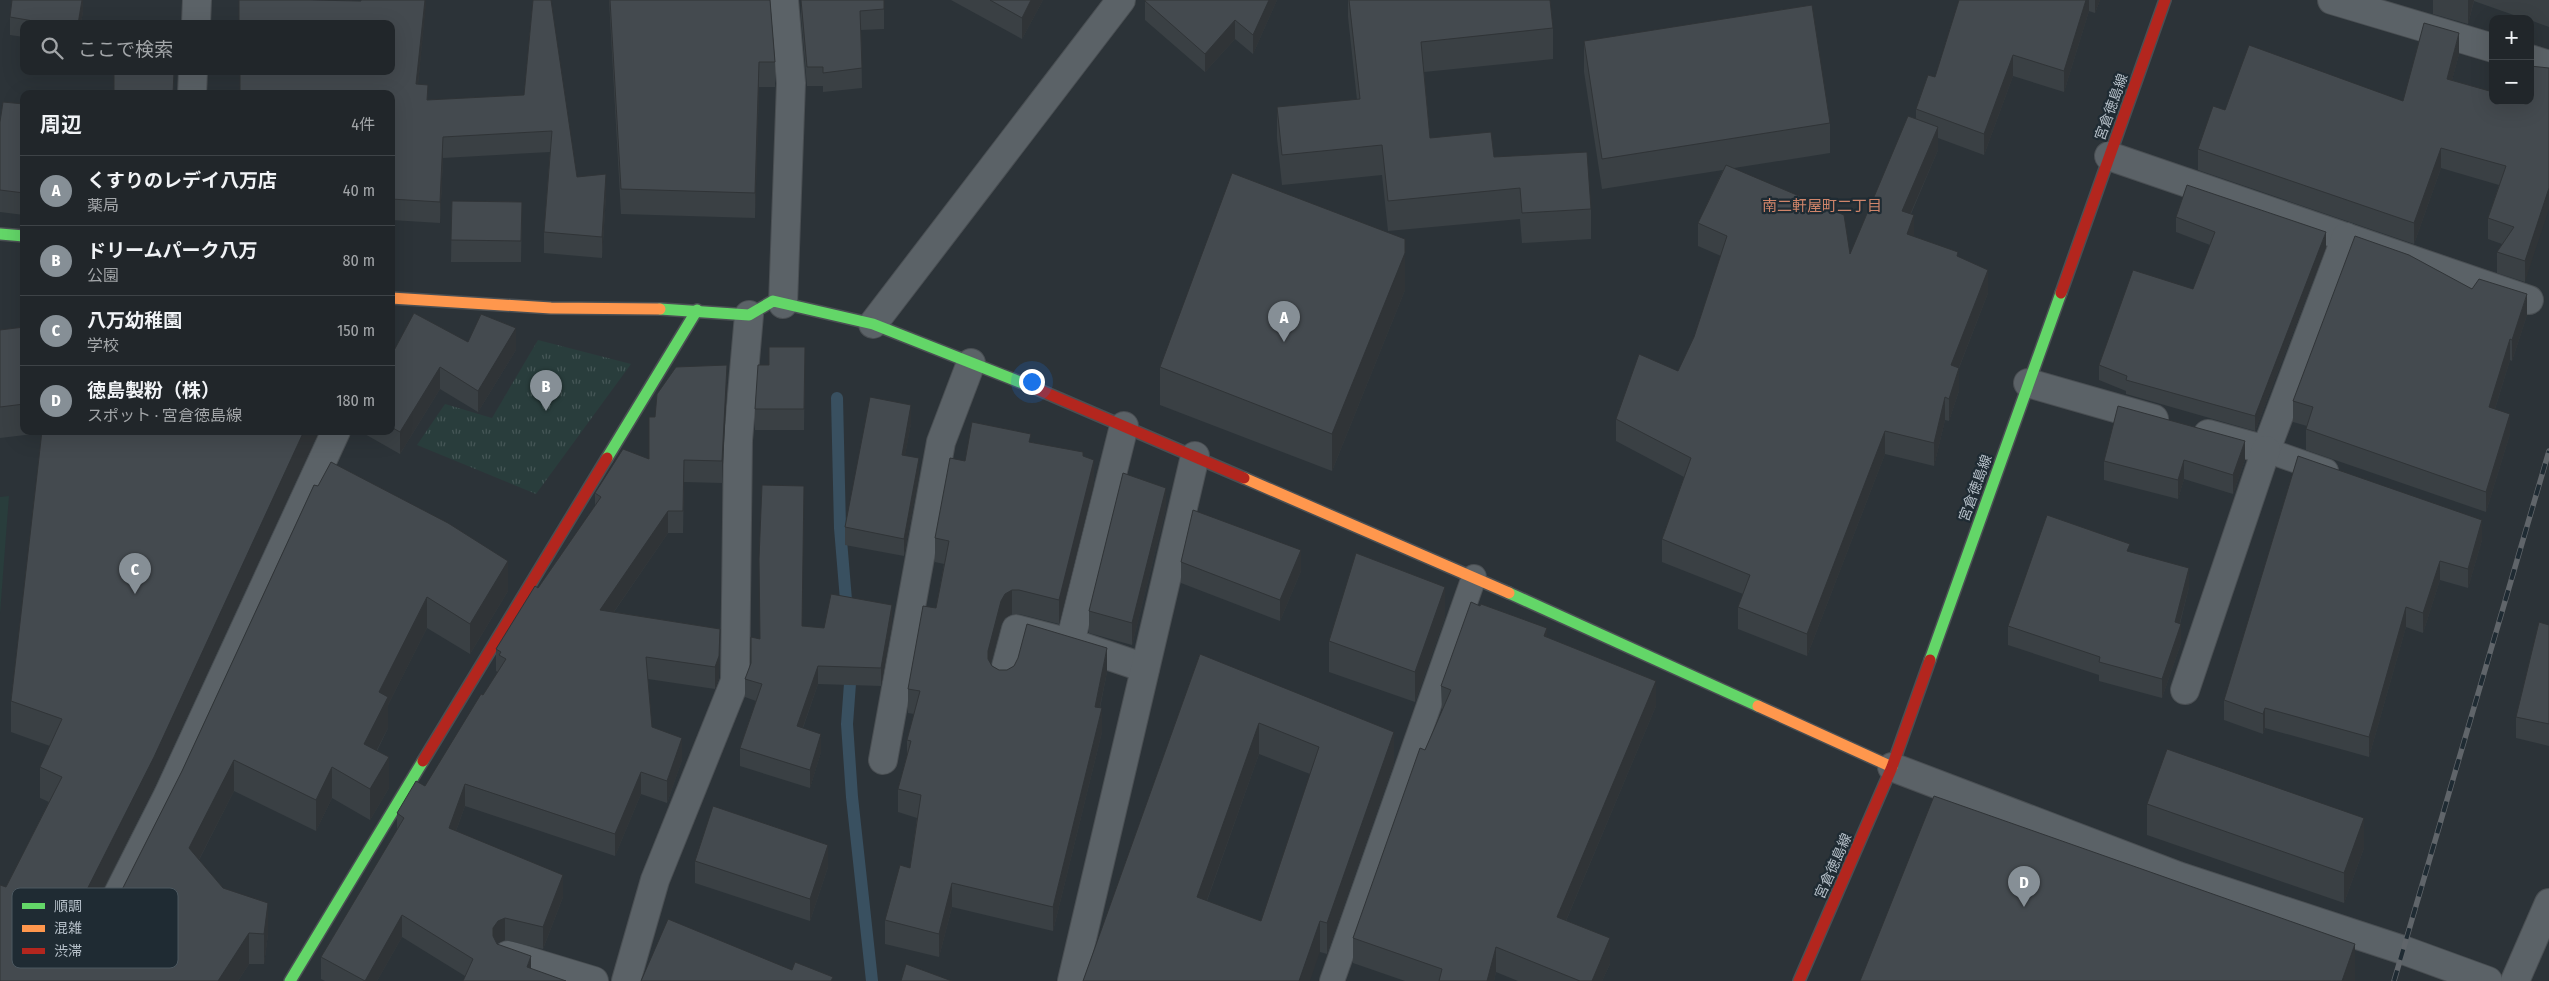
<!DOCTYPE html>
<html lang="ja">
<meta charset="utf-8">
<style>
body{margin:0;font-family:"Fira Sans Condensed","Noto Sans JP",sans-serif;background:#292e32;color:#f1f3f6}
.controls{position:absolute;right:15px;top:15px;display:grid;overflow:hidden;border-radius:10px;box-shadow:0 5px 20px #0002}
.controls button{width:45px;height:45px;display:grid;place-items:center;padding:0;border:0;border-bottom:1px solid #3e4347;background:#21262a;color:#f1f3f6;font:25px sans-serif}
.you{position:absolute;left:1031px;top:381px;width:18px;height:18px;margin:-12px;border:4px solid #fff;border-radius:50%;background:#1a73e8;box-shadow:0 0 0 8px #1a73e833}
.badge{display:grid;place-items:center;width:32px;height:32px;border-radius:50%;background:#868f96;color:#fff;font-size:16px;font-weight:700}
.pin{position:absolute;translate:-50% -41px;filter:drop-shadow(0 1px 2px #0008)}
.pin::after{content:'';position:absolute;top:26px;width:18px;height:15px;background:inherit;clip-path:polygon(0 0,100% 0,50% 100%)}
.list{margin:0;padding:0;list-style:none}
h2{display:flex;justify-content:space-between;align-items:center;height:65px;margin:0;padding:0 20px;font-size:21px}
h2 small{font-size:16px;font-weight:400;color:#a2a5a8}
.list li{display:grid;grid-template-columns:32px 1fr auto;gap:15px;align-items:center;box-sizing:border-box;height:70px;padding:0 20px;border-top:1px solid #3e4347}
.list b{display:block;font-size:19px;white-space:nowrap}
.list p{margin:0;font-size:16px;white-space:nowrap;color:#a2a5a8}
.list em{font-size:16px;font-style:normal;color:#a2a5a8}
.icon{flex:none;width:28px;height:28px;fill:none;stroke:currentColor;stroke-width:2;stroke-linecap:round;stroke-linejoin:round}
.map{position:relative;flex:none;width:2549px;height:981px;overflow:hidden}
.search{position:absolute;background:#21262a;box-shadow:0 5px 20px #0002;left:20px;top:20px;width:375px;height:55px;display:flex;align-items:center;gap:12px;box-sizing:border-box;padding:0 18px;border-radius:10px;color:#a2a5a8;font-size:19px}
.panel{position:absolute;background:#21262a;box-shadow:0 5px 20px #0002;left:20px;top:90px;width:375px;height:345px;border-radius:10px}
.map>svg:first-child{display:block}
.grass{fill:#293d3c}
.park{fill:url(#park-tufts)}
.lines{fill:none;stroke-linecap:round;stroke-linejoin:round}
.stream{stroke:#395060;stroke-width:12}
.lane-casing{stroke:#4a4f53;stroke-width:26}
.street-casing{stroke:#4a4f53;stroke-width:30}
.fast-casing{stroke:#4a4f53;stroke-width:14}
.slow-casing{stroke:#4a4f53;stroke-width:14}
.jam-casing{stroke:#4a4f53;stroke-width:14}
.lane{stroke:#5b6267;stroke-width:24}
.street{stroke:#5b6267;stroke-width:28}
.fast{stroke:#63d668;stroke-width:11}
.slow{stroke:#ff974d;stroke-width:11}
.jam{stroke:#b3261e;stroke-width:11}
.rail-casing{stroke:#60656a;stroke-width:5.5}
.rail{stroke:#1f2b33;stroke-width:4;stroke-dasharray:11;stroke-linecap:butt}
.wall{fill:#3a4044;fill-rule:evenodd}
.shaded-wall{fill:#303437}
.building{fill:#444a4f;stroke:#303437;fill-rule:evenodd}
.labels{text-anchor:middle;stroke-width:4.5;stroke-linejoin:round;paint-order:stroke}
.street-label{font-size:14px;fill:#b6c0c9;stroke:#1f2b33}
.neighbourhood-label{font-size:15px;fill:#d0856a;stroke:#1f2b33}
.key{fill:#1f2b33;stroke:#4c5860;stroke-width:1}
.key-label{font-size:14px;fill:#b6c0c9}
</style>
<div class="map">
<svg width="2549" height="981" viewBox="0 0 2549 981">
<defs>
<pattern id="park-tufts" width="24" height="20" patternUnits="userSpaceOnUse" patternTransform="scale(1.25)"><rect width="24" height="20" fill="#293d3c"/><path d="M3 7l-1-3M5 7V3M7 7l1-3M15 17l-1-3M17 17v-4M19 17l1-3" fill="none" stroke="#465757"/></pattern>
</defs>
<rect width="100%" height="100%" fill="#2c3338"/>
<polygon class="grass" points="9,496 0,614 0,497"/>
<polygon class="park" points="538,340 631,364 536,494 417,445 445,404 492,418"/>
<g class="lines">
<g class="stream">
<polyline points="837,398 840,528 847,612"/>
<polyline points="851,670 847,724 852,797 872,981"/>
</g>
<defs>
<g id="lane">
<polyline points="2266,450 2326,471"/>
<polyline points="1332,981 1474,577"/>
</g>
<g id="street">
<polyline points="2332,0 2493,48"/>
<polyline points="196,24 197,0"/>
<polyline points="2530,59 2549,65"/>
<polyline points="192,94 193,71"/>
<polyline points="2109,156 2529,300"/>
<polyline points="783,304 791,83 784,0"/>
<polyline points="873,324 1121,0"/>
<polyline points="2028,383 2154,419"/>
<polyline points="2208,434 2266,450 2346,237"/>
<polyline points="1071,643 1145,668"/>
<polyline points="1003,678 1016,629 1070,643 1124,426"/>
<polyline points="2185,690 2266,450"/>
<polyline points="883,760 941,442 971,363"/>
<polyline points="1892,767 2178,876 2403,950 2488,981"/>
<polyline points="508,955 594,981"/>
<polyline points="74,981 168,795 336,431"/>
<polyline points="626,981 655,880 735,681 738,440 749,315"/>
<polyline points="1072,981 1195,456"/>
<polyline points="2515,981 2549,903"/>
</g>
<g id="fast">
<polyline points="0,234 24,236"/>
<polyline points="660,309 749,315 773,301 873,324 1030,386"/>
<polyline points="607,458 697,310"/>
<polyline points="1509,593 1758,706"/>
<polyline points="1930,660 2061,293"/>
<polyline points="290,981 423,761"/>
</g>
<g id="slow">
<polyline points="391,298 551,308 660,309"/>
<polyline points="1244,478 1509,593"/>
<polyline points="1758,706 1892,767"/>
</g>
<g id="jam">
<polyline points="2061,293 2165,0"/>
<polyline points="1030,386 1244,478"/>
<polyline points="423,761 607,458"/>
<polyline points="1799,981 1892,767 1930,660"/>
</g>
</defs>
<use href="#lane" class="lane-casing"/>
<use href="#street" class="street-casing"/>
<use href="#fast" class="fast-casing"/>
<use href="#slow" class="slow-casing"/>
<use href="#jam" class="jam-casing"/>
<use href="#lane" class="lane"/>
<use href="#street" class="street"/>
<use href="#fast" class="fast"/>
<use href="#slow" class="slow"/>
<use href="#jam" class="jam"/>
<defs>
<polyline id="rail" points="2394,981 2549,451"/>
</defs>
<use href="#rail" class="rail-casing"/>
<use href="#rail" class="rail"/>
</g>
<g class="wall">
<polygon points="83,0 83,11 81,24 24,24 24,37 10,35 10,17"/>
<polygon points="426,0 418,84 428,100 524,95 533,0 577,177 606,195 602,258 544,253 544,232 550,152 443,158 440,223 391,220 391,94 361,1"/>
<polygon points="609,0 770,0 775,62 775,87 759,87 755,218 621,214"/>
<polygon points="801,0 884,9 884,29 861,30 862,88 823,92 823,86 807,86 801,16"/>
<polygon points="951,0 1043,0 1022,39"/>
<polygon points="1277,0 1253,54 1235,39 1205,72 1145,20 1145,1"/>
<polygon points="1348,0 1550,0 1553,28 1553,59 1424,72 1430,138 1494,157 1591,209 1591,239 1522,243 1520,219 1388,231 1382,175 1282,185 1277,138 1277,107 1357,100 1348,17"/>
<polygon points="1959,0 2100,0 2095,13 2089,11 2064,92 2013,76 1984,155 1938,138 1938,150 1911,214 1914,237 1958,257 1988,293 1959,368 1959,391 1949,421 1945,420 1934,466 1885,454 1807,656 1738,629 1738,607 1743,594 1662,562 1662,539 1684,477 1616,441 1616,419 1678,371 1694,337 1721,256 1698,246 1698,223 1723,170 1602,189 1584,72 1584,41 1830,123 1830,153 1734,168 1850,254 1916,119 1916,109 1935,77"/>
<polygon points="2433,0 2549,0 2549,27 2530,20 2530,19 2525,19 2474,1 2468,24 2433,14"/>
<polygon points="2459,54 2452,80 2493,101 2530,101 2525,282 2497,273 2497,252 2502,244 2488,239 2488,218 2499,185 2441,168 2414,244 2198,170 2198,149 2225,110 2403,101"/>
<polygon points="24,104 24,215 0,212 0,122"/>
<polygon points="452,201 522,202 521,262 451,262"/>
<polygon points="2176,217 2326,247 2255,431 2126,394 2126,391 2099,380 2099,365 2193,289 2210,245 2176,232"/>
<polygon points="2472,289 2527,315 2512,361 2510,360 2495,409 2510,434 2486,512 2306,450 2306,429 2307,426 2293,422 2293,401"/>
<polygon points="1405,290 1332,471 1160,405 1160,367"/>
<polygon points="24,327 24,431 319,431 154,788 66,963 67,964 75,966 83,963 88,957 182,771 314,485 508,591 470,654 427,628 388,705 388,728 377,751 389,788 370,820 332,798 316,831 234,791 199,860 223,888 268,934 264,964 249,964 238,981 0,981 6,887 49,802 40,798 40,767 50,746 11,732 11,701 42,433 0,438 0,330"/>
<polygon points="468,342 516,350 478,412 440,389 400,454 363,433 363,431 391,431 391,356"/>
<polygon points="805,347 804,430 755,430 755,409 769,365"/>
<polygon points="727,387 722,483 684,482 683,533 668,533 614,612 720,629 719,678 715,689 648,679 652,727 682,760 667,803 641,794 615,856 465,806 456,831 563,897 543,949 505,940 498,943 465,976 402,937 377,981 325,981 321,979 321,957 397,831 397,813 425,786 498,672 496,671 496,649 595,506 595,493 649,459 655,417"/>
<polygon points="911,423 905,455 919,476 904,556 845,545 845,527"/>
<polygon points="1031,442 1083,457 1094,484 1059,624 1019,614 1012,614 1005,618 1001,625 991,663 992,666 999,670 1107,672 1100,708 1102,732 1053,931 952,907 939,957 885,944 885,920 910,868 917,818 898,812 898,789 907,755 907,740 914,714 908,713 908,689 936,608 944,564 935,562 935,538 965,461"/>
<polygon points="2298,456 2482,540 2468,588 2440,580 2423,633 2406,627 2369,757 2265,728 2263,734 2224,720 2224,700"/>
<polygon points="2245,460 2233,494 2184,479 2178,499 2104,480 2104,461"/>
<polygon points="1166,509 1132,645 1089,633 1089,611"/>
<polygon points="2130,552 2189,587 2180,624 2181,643 2162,698 2099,681 2099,675 2008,645 2008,626"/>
<polygon points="1181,562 1301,571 1280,621 1181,583"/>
<polygon points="1445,617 1415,702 1329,672 1329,641"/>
<polygon points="892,624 881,686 818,684 803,728 821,752 810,788 740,766 740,748 756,701 745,697 745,679 803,626 824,628"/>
<polygon points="2549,625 2549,746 2516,738 2516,717"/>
<polygon points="1547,637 1656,706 1566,921 1610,964 1602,981 1518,981 1496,972 1494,981 1405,981 1353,963 1353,938 1425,750 1442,712 1441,686"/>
<path d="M 1200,654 L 1394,763 L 1327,954 L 1320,952 L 1083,981 ZM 1259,754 L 1310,774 L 1261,921 L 1207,901 Z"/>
<polygon points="2147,804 2364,848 2344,903 2147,835"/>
<polygon points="695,861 828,867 810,921 695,883"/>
</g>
<g class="shaded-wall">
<polygon points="82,0 83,0 83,11 81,24 78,24"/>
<polygon points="425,0 426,0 426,5 416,105 416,84"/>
<polygon points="1031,0 1043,0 1022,39 1022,18"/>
<polygon points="1269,0 1277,0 1253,54 1253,35"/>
<polygon points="2086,0 2089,0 2089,11 2064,92 2064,71"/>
<polygon points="2095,0 2100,0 2095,13"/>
<polygon points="2468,0 2474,0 2468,24"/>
<polygon points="1235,20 1235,39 1205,72 1205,54"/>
<polygon points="2459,33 2459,54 2447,99 2447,79"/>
<polygon points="2013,55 2013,76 1984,155 1984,134"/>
<polygon points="759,62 759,87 755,218 755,193"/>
<polygon points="1938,127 1938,150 1902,233 1902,211"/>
<polygon points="443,137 443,158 440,223 440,202"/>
<polygon points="2441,148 2441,168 2414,244 2414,223"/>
<polygon points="606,174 606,195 602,258 602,237"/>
<polygon points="2549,188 2549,209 2525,282 2525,261"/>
<polygon points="1914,215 1914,238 1907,234"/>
<polygon points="2326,232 2326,247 2255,431 2255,416"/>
<polygon points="1405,253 1405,290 1332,471 1332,434"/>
<polygon points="1988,270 1988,293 1951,388 1951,365"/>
<polygon points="2527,294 2527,315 2512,361 2512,340"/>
<polygon points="516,328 516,350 478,412 478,391"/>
<polygon points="2510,339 2510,360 2489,428 2489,407"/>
<polygon points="727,365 727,387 722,483 722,461"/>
<polygon points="440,367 440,389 400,454 400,432"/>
<polygon points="1959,368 1959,391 1949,421 1949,399"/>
<polygon points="1945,397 1945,420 1934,466 1934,443"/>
<polygon points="911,405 911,423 902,472 902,455"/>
<polygon points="2510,414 2510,434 2486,512 2486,492"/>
<polygon points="304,431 319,431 154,788 60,974 58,952 60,943"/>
<polygon points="1885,431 1885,454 1807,656 1807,634"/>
<polygon points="2245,441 2245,460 2233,494 2233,475"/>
<polygon points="919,458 919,476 904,556 904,539"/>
<polygon points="1094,460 1094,484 1059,624 1059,600"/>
<polygon points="2184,460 2184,479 2178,499 2178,480"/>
<polygon points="1166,488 1166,509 1132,645 1132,623"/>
<polygon points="668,511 668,533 600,632 600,610"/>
<polygon points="2482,520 2482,540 2468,588 2468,569"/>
<polygon points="1301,550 1301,571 1280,621 1280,600"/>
<polygon points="508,561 508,591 470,654 470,624"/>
<polygon points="2440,561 2440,580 2423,633 2423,613"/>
<polygon points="2189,568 2189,587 2175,641 2175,622"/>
<polygon points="1445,587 1445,617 1415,702 1415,672"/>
<polygon points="1012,590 1012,614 1005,618 1001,625 988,674 988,651 1001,601 1005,594"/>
<polygon points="427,597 427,628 388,705 388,728 364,775 364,744 379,692"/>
<polygon points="892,605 892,624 881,686 881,668"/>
<polygon points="2406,607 2406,627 2369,757 2369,737"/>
<polygon points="2181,624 2181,643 2162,698 2162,679"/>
<polygon points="1547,628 1547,653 1544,636"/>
<polygon points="720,629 719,678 715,689 715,667"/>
<polygon points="1107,648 1107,672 1095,730 1095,707"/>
<polygon points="818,666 818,684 797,744 797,726"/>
<polygon points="1656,681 1656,706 1557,942 1557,917"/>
<polygon points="1102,708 1102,732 1053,931 1053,907"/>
<polygon points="2265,708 2265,728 2263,734 2263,714"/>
<polygon points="1259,723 1259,754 1197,928 1197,897"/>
<polygon points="1394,732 1394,763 1327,954 1327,923"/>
<polygon points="821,734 821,752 810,788 810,770"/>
<polygon points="682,738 682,760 667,803 667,781"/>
<polygon points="389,757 389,788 370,820 370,789"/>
<polygon points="234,760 234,791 189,879 189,848"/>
<polygon points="332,767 332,798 316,831 316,800"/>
<polygon points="641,772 641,794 615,856 615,834"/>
<polygon points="465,784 465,806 449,850 449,828"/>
<polygon points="2364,818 2364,848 2344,903 2344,873"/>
<polygon points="828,845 828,867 810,921 810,899"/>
<polygon points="563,875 563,897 543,949 543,927"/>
<polygon points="952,883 952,907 939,957 939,934"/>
<polygon points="268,903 268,934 264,964 264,934"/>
<polygon points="402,915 402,937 377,981 365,981"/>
<polygon points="505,918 505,940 498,943 493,950 493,958 493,928 498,921"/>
<polygon points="1320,921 1320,952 1310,981 1299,981"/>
<polygon points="249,933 249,964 238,981 218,981"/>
<polygon points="1610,938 1610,964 1602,981 1592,981"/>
<polygon points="2355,944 2355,981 2342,981"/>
<polygon points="1496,947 1496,972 1494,981 1487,981"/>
<polygon points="531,956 531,978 527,967"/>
</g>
<g class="building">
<polygon points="12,0 82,0 78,24 51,24 10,17"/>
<polygon points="239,0 311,0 361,1 361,0 425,0 416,84 428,85 427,100 524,95 533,0 551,0 577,177 606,174 602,237 544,232 552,131 443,137 440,202 391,199 391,94 240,94 240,71 391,71 391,24 239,24"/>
<polygon points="610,0 770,0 775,62 759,62 755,193 621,189"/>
<polygon points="801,0 884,0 884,9 860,11 862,68 823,73 823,67 807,67"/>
<polygon points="990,0 1031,0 1022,18"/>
<polygon points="1145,0 1269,0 1253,35 1235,20 1205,54 1145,1"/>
<polygon points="1349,0 1550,0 1553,28 1421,42 1430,138 1491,132 1494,157 1587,152 1591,209 1522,213 1520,188 1388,201 1382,145 1282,155 1277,107 1360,99"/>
<polygon points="1959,0 2086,0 2064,71 2013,55 1984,134 1916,109 1928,75 1935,77"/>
<polygon points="1812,5 1830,123 1602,159 1584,41"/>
<polygon points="2424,23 2459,33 2447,79 2493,92 2493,101 2530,101 2530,66 2549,68 2549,188 2525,261 2497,252 2514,227 2488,218 2506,166 2441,148 2414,223 2198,149 2213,106 2225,110 2249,45 2403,101"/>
<polygon points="114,71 153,71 174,72 173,94 114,94"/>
<polygon points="3,102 24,104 24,193 0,190 0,122"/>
<polygon points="1908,116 1938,127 1902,211 1914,215 1907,234 1958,252 1957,256 1988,270 1951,365 1959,368 1949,399 1945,397 1934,443 1885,431 1807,634 1738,607 1750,575 1662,539 1691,458 1616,419 1639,354 1678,371 1694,337 1727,236 1698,223 1726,165 1844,215 1850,254"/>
<polygon points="1232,173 1405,239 1405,253 1332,434 1160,367"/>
<polygon points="2187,185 2326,232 2255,416 2126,380 2127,376 2099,365 2133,270 2193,289 2215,232 2176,217"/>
<polygon points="452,201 522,202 521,241 451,240"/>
<polygon points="2355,236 2409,255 2472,289 2479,279 2527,294 2512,340 2510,339 2489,407 2510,414 2486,492 2306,429 2313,407 2293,401"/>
<polygon points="414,313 468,342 481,314 516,328 478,391 440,367 400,432 391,427 391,356"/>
<polygon points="24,327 24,404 0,407 0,330"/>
<polygon points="769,347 805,347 804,409 755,409 758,365 769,365"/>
<polygon points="727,365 722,461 684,460 683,511 668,511 600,610 720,629 719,656 715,667 646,657 652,727 682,738 667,781 641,772 615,834 465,784 449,828 563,875 543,927 505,918 498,921 493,928 493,936 497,944 531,956 527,967 566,981 463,981 473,959 402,915 365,981 321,957 404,818 397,813 416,781 425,786 481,694 483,695 506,659 499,655 501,652 496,649 535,586 538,588 601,497 595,493 623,449 649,459 649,417 655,417 657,394 676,367"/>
<polygon points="870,397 911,405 902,455 919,458 904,539 845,527"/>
<polygon points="2118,406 2245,441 2233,475 2184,460 2178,480 2104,461"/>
<polygon points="972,422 1031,434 1029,442 1083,452 1083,456 1094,460 1059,600 1019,590 1012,590 1005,594 1001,601 988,651 988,659 992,666 999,670 1007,670 1014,666 1018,658 1027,624 1107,648 1095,707 1102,708 1053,907 952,883 939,934 885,920 900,865 910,868 921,795 898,789 911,741 907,740 920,691 908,689 923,606 936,608 949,541 935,538 950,458 965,461"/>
<polygon points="42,431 304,431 154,757 60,943 58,952 61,959 67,964 75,966 83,963 88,957 182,771 314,485 318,486 331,462 448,523 508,561 470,624 427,597 379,692 388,697 364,744 389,757 370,789 332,767 316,800 234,760 189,848 223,888 268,903 264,934 249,933 218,981 0,981 0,885 6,887 62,777 40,767 62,719 11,701"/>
<polygon points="2298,456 2482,520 2468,569 2440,561 2423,613 2406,607 2369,737 2265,708 2263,714 2224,700"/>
<polygon points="1123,473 1166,488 1132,623 1089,611"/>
<polygon points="762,485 804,486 802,626 824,628 831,594 892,605 881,668 818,666 797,726 821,734 810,770 740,748 762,684 745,679 751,663 751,637 760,639 759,559"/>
<polygon points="1193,510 1301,550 1280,600 1181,562"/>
<polygon points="2047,515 2130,544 2127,551 2189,568 2175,622 2181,624 2162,679 2099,662 2100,657 2008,626"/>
<polygon points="1356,553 1445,587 1415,672 1329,641"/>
<polygon points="1471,602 1480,606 1481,604 1547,628 1544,636 1656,681 1557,917 1610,938 1592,981 1580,981 1496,947 1487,981 1439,981 1442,969 1353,938 1420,748 1425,750 1451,690 1441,686"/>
<polygon points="2539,622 2549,625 2549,724 2516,717"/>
<path d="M 1200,654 L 1394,732 L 1327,923 L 1320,921 L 1299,981 L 1083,981 ZM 1259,723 L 1319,747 L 1261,921 L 1197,897 Z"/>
<polygon points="2167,749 2364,818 2344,873 2147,804"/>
<polygon points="1934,796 2355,944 2342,981 1860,981"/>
<polygon points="713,806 828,845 810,899 695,861"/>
<polygon points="668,919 792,970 795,962 833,977 831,981 641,981"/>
<polygon points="906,964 952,981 901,981"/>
</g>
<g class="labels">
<g class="street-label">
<text transform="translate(2111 107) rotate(-70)" y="5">宮倉徳島線</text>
<text transform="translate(1975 488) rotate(-70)" y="5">宮倉徳島線</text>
<text transform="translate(1833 866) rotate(-66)" y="5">宮倉徳島線</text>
</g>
<g class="neighbourhood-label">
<text x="1822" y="211">南二軒屋町二丁目</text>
</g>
</g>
<rect x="12" y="888" width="166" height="80" rx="8" class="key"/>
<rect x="22" y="903" width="23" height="6" fill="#63d668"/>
<rect x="22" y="925" width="23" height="7" fill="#ff974d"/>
<rect x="22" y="948" width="23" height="6" fill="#b3261e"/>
<g class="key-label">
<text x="54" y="911">順調</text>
<text x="54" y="933">混雑</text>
<text x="54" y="956">渋滞</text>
</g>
</svg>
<div class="controls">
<button>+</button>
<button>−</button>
</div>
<div class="you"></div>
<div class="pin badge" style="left:1284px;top:342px">A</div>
<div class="pin badge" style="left:546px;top:411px">B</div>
<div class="pin badge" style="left:135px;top:594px">C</div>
<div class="pin badge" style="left:2024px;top:907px">D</div>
<div class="search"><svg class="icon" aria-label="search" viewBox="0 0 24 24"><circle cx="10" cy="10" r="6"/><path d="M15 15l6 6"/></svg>ここで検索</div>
<section class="panel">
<h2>周辺<small>4件</small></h2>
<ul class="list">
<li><span class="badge">A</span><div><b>くすりのレデイ八万店</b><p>薬局</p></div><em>40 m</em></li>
<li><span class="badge">B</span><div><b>ドリームパーク八万</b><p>公園</p></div><em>80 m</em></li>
<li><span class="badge">C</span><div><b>八万幼稚園</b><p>学校</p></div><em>150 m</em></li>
<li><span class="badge">D</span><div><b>徳島製粉（株）</b><p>スポット · 宮倉徳島線</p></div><em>180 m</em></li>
</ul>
</section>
</div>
